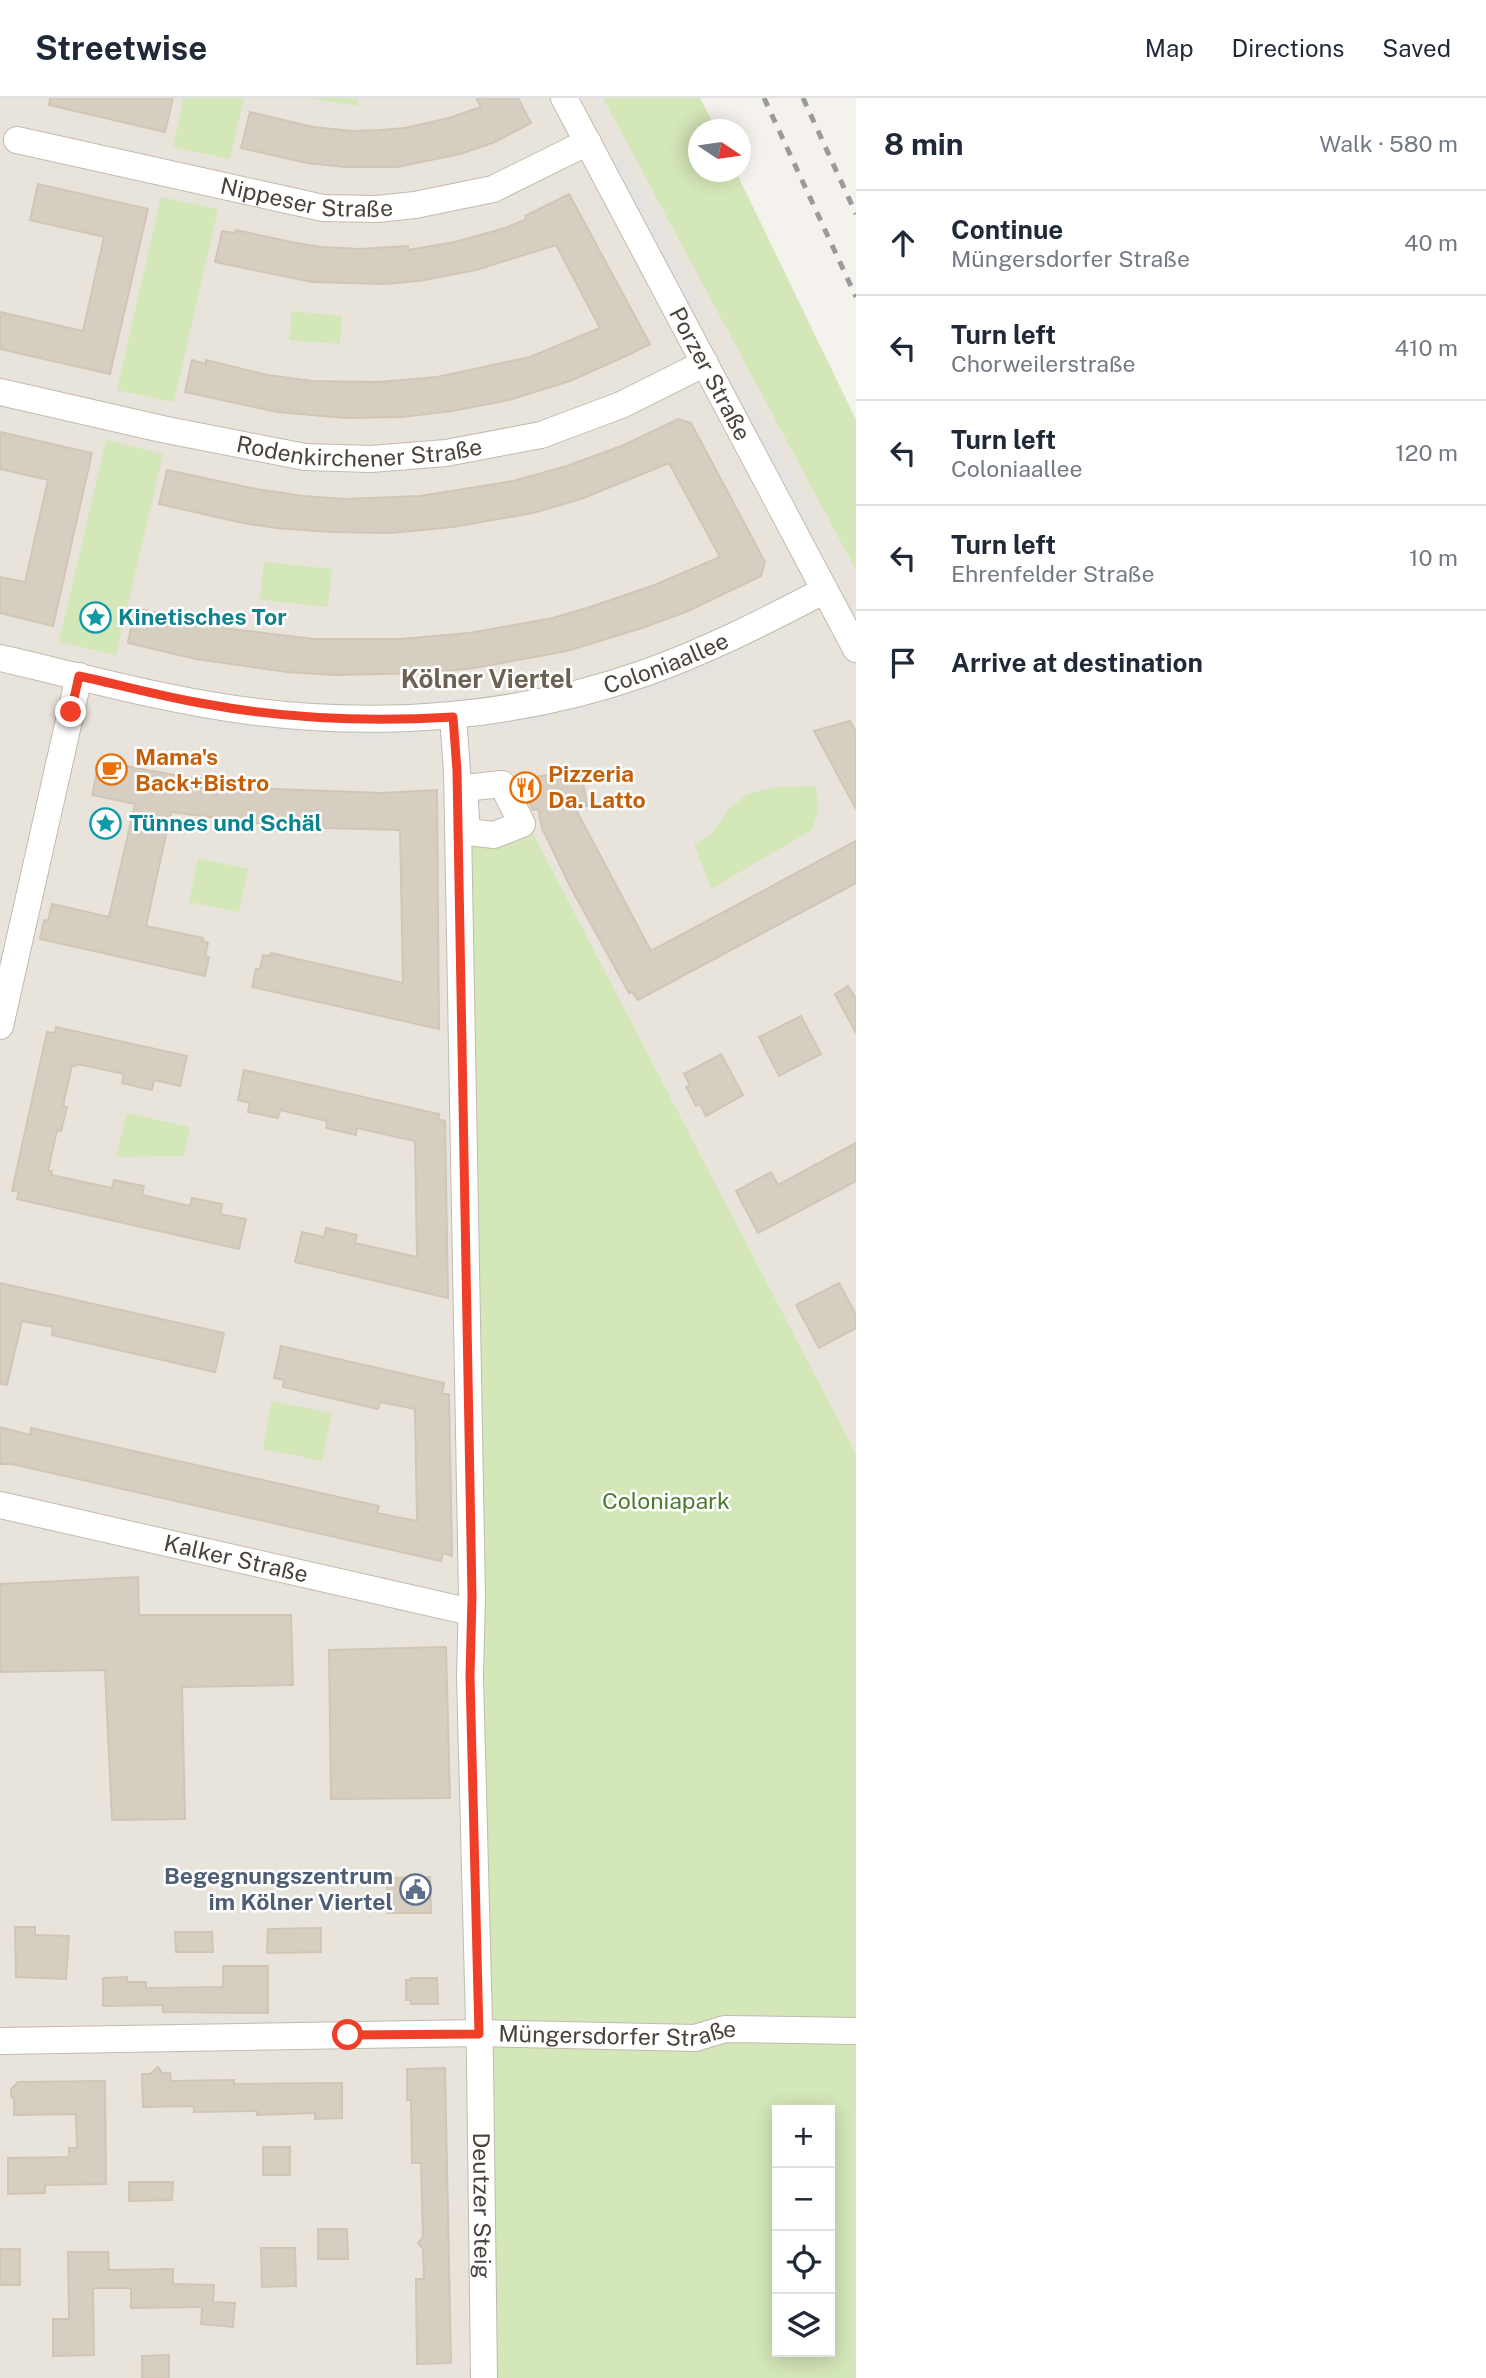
<!DOCTYPE html>
<meta charset="utf-8">
<style>
body{margin:0;font-family:"Public Sans",sans-serif;background:#f2f2f3;color:#1f2937}
.controls{position:absolute;right:21px;bottom:21px;display:grid;overflow:hidden;border-radius:0px;box-shadow:0 4px 18px #0003}
.controls button{width:63px;height:63px;display:grid;place-items:center;padding:0;border:0;border-bottom:2px solid #e0e1e3;background:#fff;color:#1f2937;font:35px sans-serif}
.compass{position:absolute;left:688px;top:21px;width:63px;height:63px;border-radius:50%;background:#fff;box-shadow:0 4px 18px #0003;rotate:103deg}
.stop{position:absolute;width:21px;height:21px;margin:-16px;border:5px solid #ef3f29;border-radius:50%;background:#fff}
.stop.end{background:#ef3f29;border-color:#fff;box-shadow:0 2px 7px #0008}
.list{margin:0;padding:0;list-style:none}
h2{display:flex;justify-content:space-between;align-items:center;height:91px;margin:0;padding:0 28px;font-size:30px}
h2 small{font-size:23px;font-weight:400;color:#747a83}
.list li{display:grid;grid-template-columns:46px 1fr auto;gap:21px;align-items:center;box-sizing:border-box;height:105px;padding:0 28px;border-top:2px solid #e0e1e3}
.list b{display:block;font-size:26px;white-space:nowrap}
.list p{margin:0;font-size:23px;white-space:nowrap;color:#747a83}
.list em{font-size:23px;font-style:normal;color:#747a83}
.icon{flex:none;width:38px;height:38px;fill:none;stroke:currentColor;stroke-width:2;stroke-linecap:round;stroke-linejoin:round}
.map{position:relative;flex:none;width:856px;height:2280px;overflow:hidden}
header{display:flex;align-items:center;gap:42px;box-sizing:border-box;height:98px;padding:0 35px;background:#fff;border-bottom:2px solid #e0e1e3}
header strong{font-size:33px}
nav{display:flex;gap:38px;margin-inline-start:auto;font-size:24px}
main{display:flex}
aside{flex:1;background:#fff}
.map>svg:first-child{display:block}
.residential{fill:#e9e4db;fill-rule:evenodd}
.green{fill:#d4e7b8;fill-rule:evenodd}
.parking{fill:#e5e3e0}
.building{fill:#d7cec2;stroke:#d1c5b6;stroke-width:2}
.lines{fill:none;stroke-linecap:round;stroke-linejoin:round}
.minor-casing{stroke:#c1baaf;stroke-width:28}
.minor{stroke:#fff;stroke-width:26}
.rail{stroke:#9a9a9a;stroke-width:5;stroke-dasharray:9 9;stroke-linecap:butt}
.route{stroke:#ef3f29;stroke-width:9}
.labels{text-anchor:middle;stroke-width:5;stroke-linejoin:round;paint-order:stroke}
.street-label{font-size:23px;fill:#4a433a;stroke:#fff}
.culture-label{font-size:23px;font-weight:bold;fill:#0d838f;stroke:#fff;text-anchor:start}
.food-label{font-size:23px;font-weight:bold;fill:#c56008;stroke:#fff;text-anchor:start}
.park-label{font-size:23px;fill:#4e7a2f;stroke:#fff}
.service-label{font-size:23px;font-weight:bold;fill:#4e5e75;stroke:#fff;text-anchor:end}
.quarter-label{font-size:26px;font-weight:bold;fill:#6c6152;stroke:#fff}
</style>
<header>
<strong>Streetwise</strong>
<nav><a>Map</a><a>Directions</a><a>Saved</a></nav>
</header>
<main>
<div class="map">
<svg width="856" height="2280" viewBox="0 0 856 2280">
<rect width="100%" height="100%" fill="#f5f2ed"/>
<path class="residential" d="M 0,0 L 700,0 L 716,31 L 698,32 L 698,74 L 736,74 L 856,322 L 856,2280 L 0,2280 ZM 777,2012 L 830,2012 L 830,2254 L 777,2254 Z"/>
<g class="green">
<polygon points="184,0 244,0 230,61 173,49"/>
<polygon points="308,0 358,0 358,8"/>
<polygon points="603,0 700,0 716,31 698,32 698,74 736,74 856,322 856,472"/>
<polygon points="161,99 218,111 174,304 117,292"/>
<polygon points="292,213 342,218 340,246 289,242"/>
<polygon points="106,342 163,356 116,557 59,544"/>
<polygon points="264,464 332,471 328,509 260,502"/>
<polygon points="816,688 818,712 812,732 711,791 694,746 712,736 729,711 747,696 777,689"/>
<path d="M 527,724 L 856,1356 L 856,2280 L 494,2280 L 467,734 ZM 777,2012 L 830,2012 L 830,2254 L 777,2254 Z"/>
<polygon points="198,760 248,771 239,814 189,804"/>
<polygon points="127,1015 190,1029 184,1058 116,1059"/>
<polygon points="272,1303 332,1315 322,1363 263,1351"/>
</g>
<g class="parking">
<polygon points="624,59 633,76 620,83 611,66"/>
<polygon points="636,82 651,110 638,117 623,88"/>
<polygon points="654,116 670,145 657,152 642,123"/>
<polygon points="672,150 687,178 675,185 660,157"/>
<polygon points="691,185 706,213 693,220 678,192"/>
<polygon points="741,279 750,295 737,302 728,285"/>
<polygon points="753,301 767,329 755,336 740,308"/>
<polygon points="771,336 786,364 774,371 759,343"/>
<polygon points="789,370 804,398 792,405 777,377"/>
<polygon points="807,404 819,426 807,433 795,411"/>
<polygon points="739,549 745,560 722,571 717,558"/>
<polygon points="710,561 716,574 685,586 680,573"/>
<polygon points="674,575 679,589 647,600 642,586"/>
<polygon points="636,588 640,602 606,611 603,598"/>
<polygon points="469,597 469,603 429,607 429,600"/>
<polygon points="590,601 594,615 561,623 558,609"/>
<polygon points="551,610 554,624 522,631 520,617"/>
<polygon points="192,613 225,620 223,633 189,627"/>
<polygon points="513,618 515,632 491,636 489,621"/>
<polygon points="231,621 265,625 264,639 229,634"/>
<polygon points="271,626 303,628 302,642 269,639"/>
<polygon points="414,629 415,643 390,644 390,630"/>
<rect x="349" y="630" width="34" height="14"/>
</g>
<g class="building">
<polygon points="50,0 173,0 165,34 49,7"/>
<polygon points="476,0 518,0 531,25 495,44 460,56 397,69 345,69 307,65 241,50 250,14 313,29 353,33 380,32 405,30 449,20 481,9"/>
<polygon points="38,86 148,111 110,276 0,251 0,214 83,233 104,139 30,122"/>
<polygon points="569,96 650,246 626,258 570,283 509,302 452,313 402,319 345,320 277,314 185,294 192,262 206,266 206,262 267,277 313,283 379,284 437,279 530,259 600,230 556,147 476,172 419,183 384,186 312,184 215,164 222,133 236,135 236,132 296,145 322,149 359,151 408,148 408,152 455,144 505,130 527,121 525,118"/>
<polygon points="678,321 691,325 765,464 761,478 688,513 645,529 567,553 474,570 429,575 335,577 287,574 196,561 128,545 135,510 232,531 314,541 401,541 469,535 553,520 590,509 652,488 720,459 669,365 581,401 533,415 453,429 390,435 330,434 277,430 243,425 159,406 167,372 256,391 303,398 345,401 420,398 513,383 567,368 624,347"/>
<polygon points="0,334 92,355 53,528 0,515 0,479 25,484 48,382 0,371"/>
<polygon points="850,623 856,634 856,711 814,633"/>
<polygon points="100,661 135,670 222,685 275,691 381,695 437,692 439,931 252,889 256,871 260,871 263,857 270,858 271,855 403,885 400,732 287,729 171,714 146,828 203,840 202,843 208,845 205,858 209,859 205,878 40,841 44,822 48,823 52,806 109,819 135,706 92,697"/>
<polygon points="581,671 587,708 575,710 651,853 856,743 856,785 638,902 632,894 629,895 570,788 542,730 538,711 533,712 518,682"/>
<polygon points="848,888 856,901 856,935 835,896"/>
<polygon points="801,918 821,956 779,978 759,939"/>
<polygon points="56,929 187,958 180,988 154,982 152,992 122,985 124,976 77,966 76,968 72,967 63,1008 67,1009 61,1033 57,1032 48,1073 52,1073 51,1077 112,1090 114,1082 144,1088 142,1097 190,1108 192,1100 222,1106 220,1116 246,1121 239,1151 17,1101 19,1094 12,1093 47,934 55,935"/>
<polygon points="721,956 743,997 706,1018 700,1006 696,1008 686,989 690,987 684,976"/>
<polygon points="244,972 439,1016 438,1021 445,1023 448,1200 295,1164 302,1134 324,1139 326,1130 357,1137 355,1145 417,1159 415,1043 357,1030 356,1037 326,1030 327,1023 280,1012 278,1020 248,1014 250,1005 238,1002"/>
<polygon points="856,1045 856,1083 758,1135 736,1093 771,1074 778,1087"/>
<polygon points="0,1185 224,1235 215,1274 52,1237 53,1229 22,1223 7,1287 0,1286"/>
<polygon points="839,1185 856,1217 856,1230 819,1250 796,1207"/>
<polygon points="281,1248 444,1285 442,1296 449,1296 452,1458 443,1455 441,1463 12,1366 0,1366 0,1329 30,1337 31,1330 379,1408 377,1415 417,1423 415,1311 380,1304 378,1311 283,1289 284,1282 274,1280"/>
<polygon points="138,1479 139,1517 291,1517 293,1587 182,1589 185,1721 112,1722 105,1572 0,1574 0,1486"/>
<polygon points="446,1549 450,1700 331,1701 329,1552"/>
<polygon points="430,1779 431,1815 388,1815 387,1780"/>
<polygon points="15,1829 35,1829 35,1837 69,1838 66,1881 16,1879"/>
<polygon points="321,1830 321,1854 267,1855 268,1831"/>
<polygon points="175,1834 212,1834 213,1854 176,1854"/>
<polygon points="223,1868 268,1868 268,1915 163,1914 163,1907 103,1908 103,1880 127,1879 127,1884 146,1884 146,1890 223,1889"/>
<polygon points="411,1880 437,1880 438,1906 411,1906 411,1902 406,1902 406,1882 411,1882"/>
<polygon points="158,1969 162,1975 170,1975 171,1983 234,1982 234,1986 342,1985 342,2020 315,2021 315,2015 257,2017 257,2013 194,2014 194,2008 143,2009 142,1976 150,1976"/>
<polygon points="445,1970 451,2265 417,2266 416,2181 424,2181 423,2151 418,2145 423,2139 422,2104 421,2065 412,2065 411,2002 407,2002 407,1971"/>
<polygon points="105,1983 106,2086 45,2087 45,2095 8,2096 8,2060 69,2059 69,2050 77,2050 76,2016 14,2017 14,2001 11,1998 11,1991 18,1984"/>
<rect x="263" y="2049" width="27" height="28"/>
<polygon points="129,2084 173,2084 172,2102 129,2103"/>
<polygon points="318,2131 347,2131 348,2161 318,2161"/>
<polygon points="261,2150 295,2150 296,2188 262,2189"/>
<rect x="0" y="2151" width="20" height="36"/>
<polygon points="68,2154 108,2154 109,2172 173,2171 173,2186 214,2187 213,2204 235,2205 233,2229 201,2226 202,2209 131,2210 131,2190 93,2190 94,2257 53,2258 53,2221 69,2221"/>
<polygon points="169,2257 169,2280 142,2280 142,2258"/>
</g>
<g class="lines">
<defs>
<g id="minor">
<path id="s1" d="M 564,0 L 856,551"/>
<path id="s2" d="M 17,42 L 323,110 L 377,111 L 415,107 L 493,91 L 588,44"/>
<path id="s3" d="M 0,294 L 162,331 L 305,359 L 371,361 L 446,355 L 541,337 L 621,307 L 705,265"/>
<path id="s4" d="M 0,560 C 82,579 165,602 249,613 C 382,630 518,620 645,575 C 707,553 766,523 823,493"/>
<path id="s5" d="M 453,619 L 457,673 L 472,1499 L 470,1578 L 480,1963 L 484,2280"/>
<polygon points="502,686 522,726 494,737 467,734 464,690"/>
<polyline points="0,928 79,578"/>
<path id="s6" d="M 0,1407 L 471,1514"/>
<path id="s7" d="M 0,1943 L 479,1935 L 695,1940 L 725,1931 L 856,1933"/>
</g>
</defs>
<use href="#minor" class="minor-casing"/>
<use href="#minor" class="minor"/>
<g class="rail">
<polyline points="764,0 856,199"/>
<polyline points="803,0 856,116"/>
</g>
</g>
<g class="lines">
<path class="route" d="M 71,614 L 79,578 C 121,587 163,599 206,606 C 287,621 370,624 453,619 L 457,673 L 472,1499 L 470,1578 L 479,1936 L 348,1937"/>
</g>
<defs>
<symbol id="sight-ring" viewBox="-11 -11 22 22"><circle r="9.5" fill="#fff" stroke="#0f9aa8" stroke-width="1.5"/><path d="M0-6L1.8-2.2L6-1.7L2.9 1.2L3.7 5.4L0 3.3L-3.7 5.4L-2.9 1.2L-6-1.7L-1.8-2.2Z" fill="#0f9aa8"/></symbol>
<symbol id="cafe-ring" viewBox="-11 -11 22 22"><circle r="9.5" fill="#fff" stroke="#e8710a" stroke-width="1.5"/><path d="M-5.5-4.5H6V0H3Q3 3.5 0 3.5H-2.5Q-5.5 3.5-5.5 0ZM3-3.2v2h1.7v-2ZM-6 4.5H4V6H-6Z" fill="#e8710a"/></symbol>
<symbol id="restaurant-ring" viewBox="-11 -11 22 22"><circle r="9.5" fill="#fff" stroke="#e8710a" stroke-width="1.5"/><path d="M-5-6h1v4h1v-4h1v4h1v-4h1v5L-1.5 .5V6h-2V.5L-5-1ZM5-6V6H3V1.5H1.5Q1.5-4 5-6Z" fill="#e8710a"/></symbol>
<symbol id="civic-ring" viewBox="-11 -11 22 22"><circle r="9.5" fill="#fff" stroke="#5c6f8a" stroke-width="1.5"/><path d="M-.6-6.5H3V-4.5H.6V-3L4-1V1h2V6H-6V1h2V-1L-.6-3ZM-1.2 2.5V6h2.4V2.5Z" fill="#5c6f8a"/></symbol>
</defs>
<g fill-rule="evenodd">
<use href="#sight-ring" x="78" y="502" width="35" height="35"/>
<use href="#cafe-ring" x="94" y="654" width="35" height="35"/>
<use href="#restaurant-ring" x="508" y="672" width="35" height="35"/>
<use href="#sight-ring" x="88" y="708" width="35" height="35"/>
<use href="#civic-ring" x="398" y="1774" width="35" height="35"/>
</g>
<g class="labels">
<g class="street-label">
<text dy="8" stroke="none"><textPath href="#s2" startOffset="296">Nippeser Straße</textPath></text>
<text dy="8" stroke="none"><textPath href="#s1" startOffset="312">Porzer Straße</textPath></text>
<text dy="8" stroke="none"><textPath href="#s3" startOffset="366">Rodenkirchener Straße</textPath></text>
<text dy="8" stroke="none"><textPath href="#s4" startOffset="679">Coloniaallee</textPath></text>
<text dy="8" stroke="none"><textPath href="#s6" startOffset="242">Kalker Straße</textPath></text>
<text dy="8" stroke="none"><textPath href="#s7" startOffset="618">Müngersdorfer Straße</textPath></text>
<text dy="8" stroke="none"><textPath href="#s5" startOffset="1489">Deutzer Steig</textPath></text>
</g>
<g class="culture-label">
<text x="118" y="527">Kinetisches Tor</text>
<text x="129" y="733">Tünnes und Schäl</text>
</g>
<g class="food-label">
<text x="135" y="667">Mama's<tspan x="135" dy="26">Back+Bistro</tspan></text>
<text x="548" y="684">Pizzeria<tspan x="548" dy="26">Da. Latto</tspan></text>
</g>
<g class="park-label">
<text x="666" y="1411">Coloniapark</text>
</g>
<g class="service-label">
<text x="393" y="1786">Begegnungszentrum<tspan x="393" dy="26">im Kölner Viertel</tspan></text>
</g>
<g class="quarter-label">
<text x="487" y="590">Kölner Viertel</text>
</g>
</g>
</svg>
<div class="controls">
<button>+</button>
<button>−</button>
<button><svg class="icon" aria-label="locate" viewBox="0 0 24 24"><circle cx="12" cy="12" r="6"/><path d="M12 2v4M12 18v4M2 12h4M18 12h4"/></svg></button>
<button><svg class="icon" aria-label="layers" viewBox="0 0 24 24"><path d="M12 4l9 5-9 5-9-5zM3 14l9 5 9-5"/></svg></button>
</div>
<svg class="compass" viewBox="-18 -18 36 36"><path d="M0-13l5 13h-10z" fill="#e53935"/><path d="M0 13l5-13h-10z" fill="#747a83"/></svg>
<div class="stop" style="left:348px;top:1937px"></div>
<div class="stop end" style="left:71px;top:614px"></div>
</div>
<aside>
<h2>8 min<small>Walk · 580 m</small></h2>
<ul class="list">
<li><svg class="icon" aria-label="ahead" viewBox="0 0 24 24"><path d="M12 20V5M6 11l6-6 6 6"/></svg><div><b>Continue</b><p>Müngersdorfer Straße</p></div><em>40 m</em></li>
<li><svg class="icon" aria-label="left" viewBox="0 0 24 24"><path d="M17 20v-9H6M10 6l-5 5 5 5"/></svg><div><b>Turn left</b><p>Chorweilerstraße</p></div><em>410 m</em></li>
<li><svg class="icon" aria-label="left" viewBox="0 0 24 24"><path d="M17 20v-9H6M10 6l-5 5 5 5"/></svg><div><b>Turn left</b><p>Coloniaallee</p></div><em>120 m</em></li>
<li><svg class="icon" aria-label="left" viewBox="0 0 24 24"><path d="M17 20v-9H6M10 6l-5 5 5 5"/></svg><div><b>Turn left</b><p>Ehrenfelder Straße</p></div><em>10 m</em></li>
<li><svg class="icon" aria-label="arrive" viewBox="0 0 24 24"><path d="M6 21V4h12l-3 4 3 4H6"/></svg><div><b>Arrive at destination</b></div></li>
</ul>
</aside>
</main>
